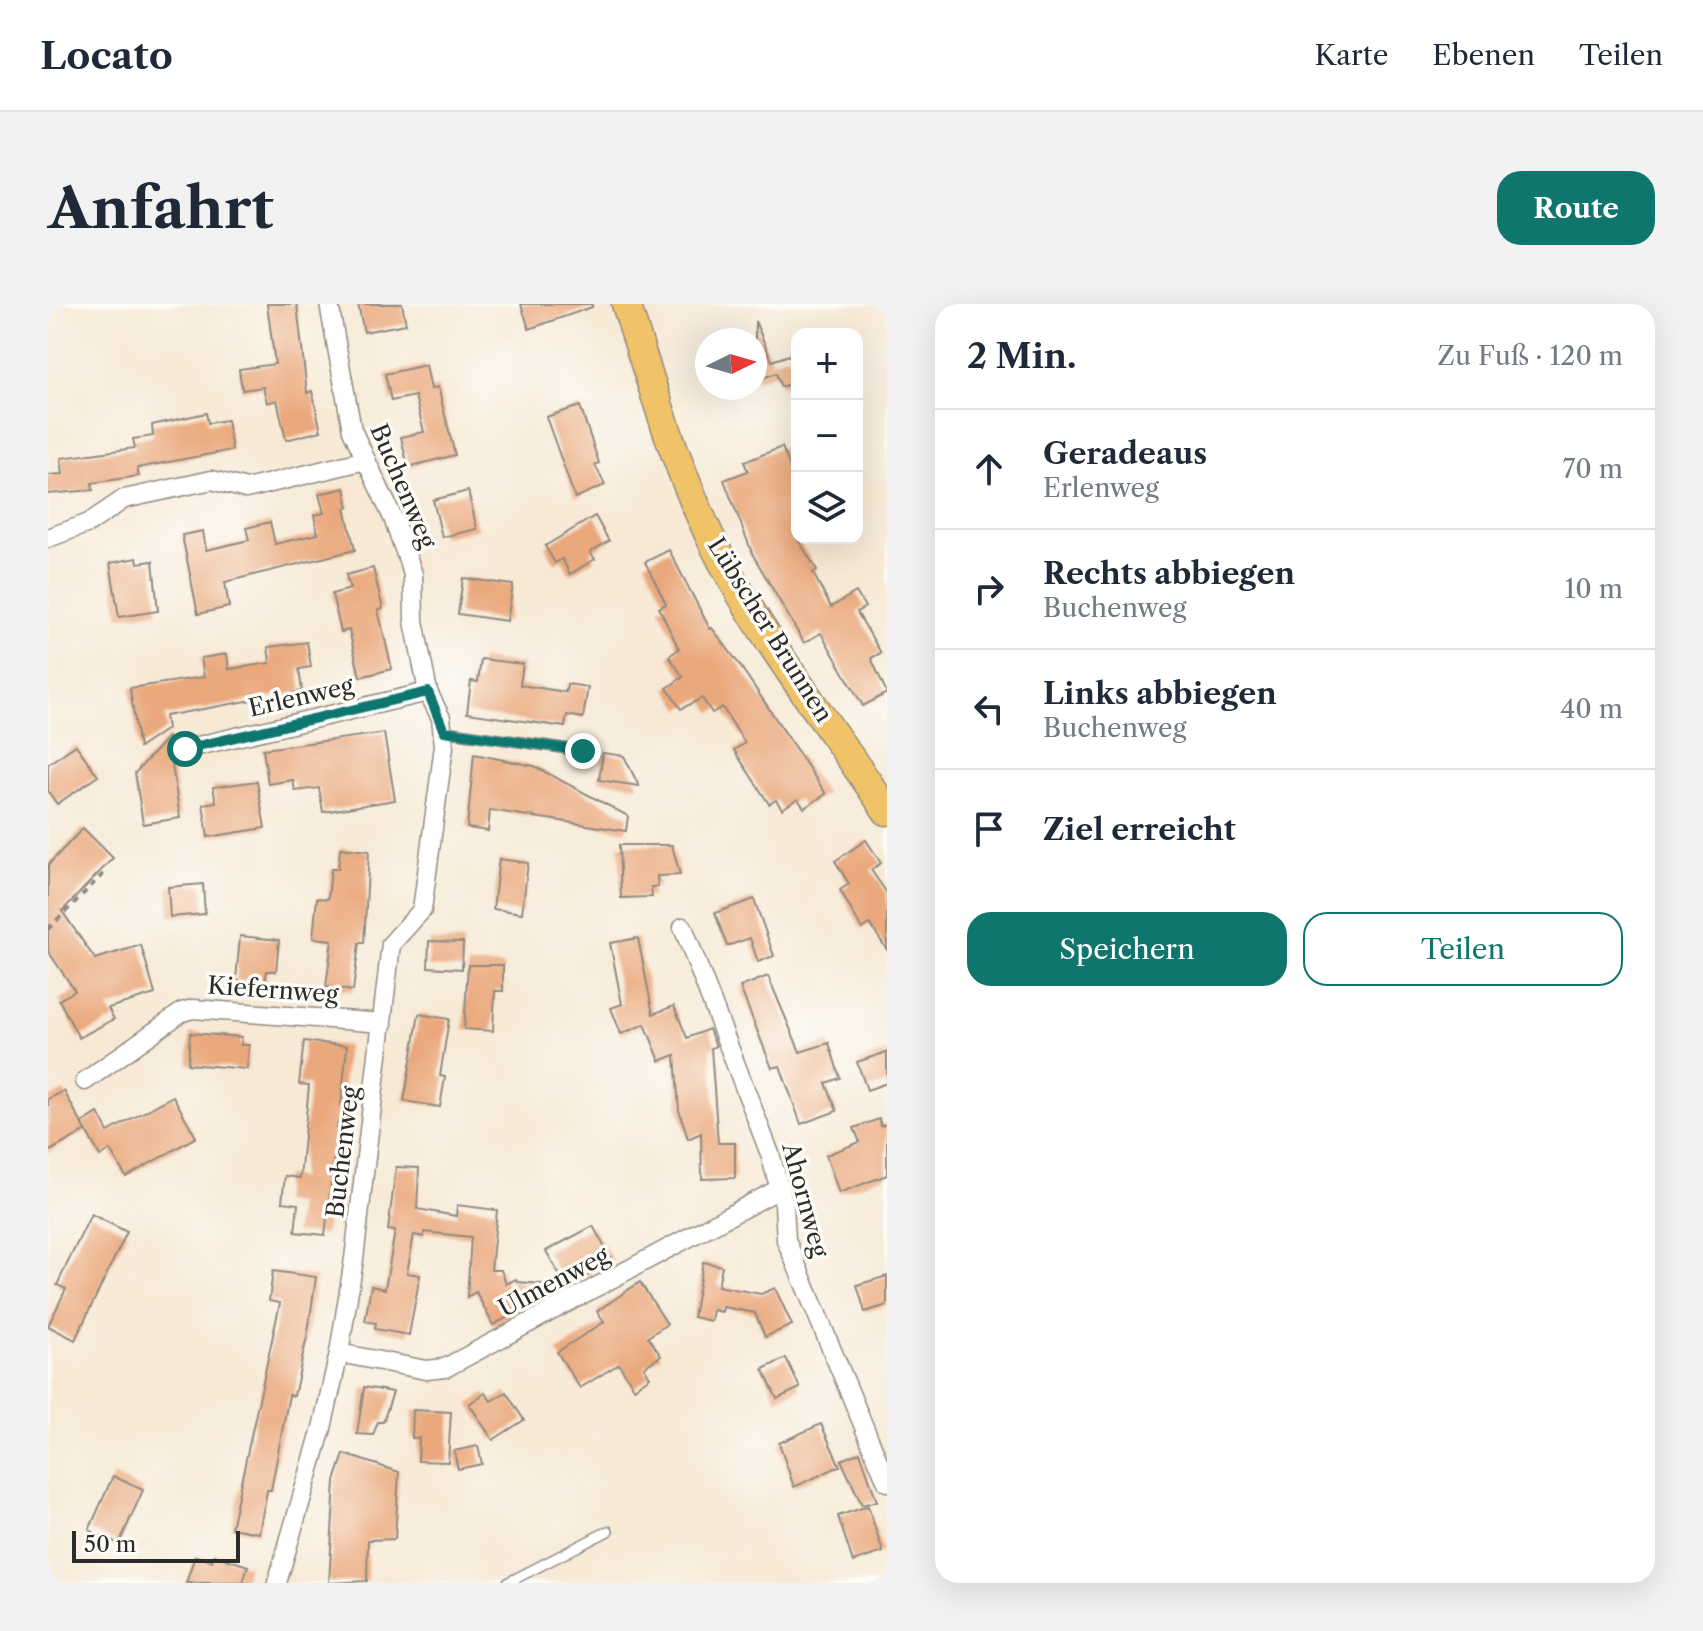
<!DOCTYPE html>
<html lang="de">
<meta charset="utf-8">
<style>
body{margin:0;font-family:"Libre Caslon Text",serif;background:#f2f2f3;color:#1f2937}
.controls{position:absolute;right:24px;top:24px;display:grid;overflow:hidden;border-radius:16px;box-shadow:0 8px 32px #0002}
.controls button{width:72px;height:72px;display:grid;place-items:center;padding:0;border:0;border-bottom:2px solid #e0e1e3;background:#fff;color:#1f2937;font:40px sans-serif}
.compass{position:absolute;left:647px;top:24px;width:72px;height:72px;border-radius:50%;background:#fff;box-shadow:0 8px 32px #0002;rotate:85deg}
.scale{position:absolute;left:24px;bottom:20px;width:168px;box-sizing:border-box;padding-left:8px;border:4px solid #2b2b2b;border-top:0;font-size:22px;line-height:28px;white-space:nowrap;color:#2b2b2b;-webkit-text-stroke:6px #fdfcf7;paint-order:stroke}
.stop{position:absolute;width:24px;height:24px;margin:-18px;border:6px solid #0f766e;border-radius:50%;background:#fff}
.stop.end{background:#0f766e;border-color:#fff;box-shadow:0 2px 8px #0008}
.list{margin:0;padding:0;list-style:none}
h2{display:flex;justify-content:space-between;align-items:center;height:104px;margin:0;padding:0 32px;font-size:34px}
h2 small{font-size:26px;font-weight:400;color:#747a83}
.list li{display:grid;grid-template-columns:52px 1fr auto;gap:24px;align-items:center;box-sizing:border-box;height:120px;padding:0 32px;border-top:2px solid #e0e1e3}
.list b{display:block;font-size:30px;white-space:nowrap}
.list p{margin:0;font-size:26px;white-space:nowrap;color:#747a83}
.list em{font-size:26px;font-style:normal;color:#747a83}
.actions{display:flex;gap:16px;padding:24px 32px}
.actions a{flex:1;padding:18px 0;border:2px solid #0f766e;border-radius:24px;text-align:center;font-size:28px;color:#0f766e}
.actions .main{background:#0f766e;color:#fff}
.icon{flex:none;width:44px;height:44px;fill:none;stroke:currentColor;stroke-width:2;stroke-linecap:round;stroke-linejoin:round}
.map{position:relative;flex:none;width:839px;height:1279px;overflow:hidden;border-radius:24px}
header{display:flex;align-items:center;gap:48px;box-sizing:border-box;height:112px;padding:0 40px;background:#fff;border-bottom:2px solid #e0e1e3}
header strong{font-size:38px}
nav{display:flex;gap:44px;margin-inline-start:auto;font-size:28px}
.intro{display:flex;align-items:center;justify-content:space-between;box-sizing:border-box;height:192px;padding:0 48px}
h1{margin:0;font-size:56px}
.button{padding:20px 36px;border-radius:24px;background:#0f766e;color:#fff;font-size:28px;font-weight:700}
main{display:flex;gap:48px;padding:0 48px}
aside{flex:1;background:#fff;border-radius:24px;box-shadow:0 8px 32px #0002}
.map>svg:first-child{display:block}
.building{fill:#eaa87b}
.lines{fill:none;stroke-linecap:round;stroke-linejoin:round}
.service-casing{stroke:#918a80;stroke-width:12}
.minor-casing{stroke:#918a80;stroke-width:21}
.primary-casing{stroke:#918a80;stroke-width:31}
.path{stroke:#918a80;stroke-width:4;stroke-dasharray:6 6;stroke-linecap:butt}
.service{stroke:#fff;stroke-width:9}
.minor{stroke:#fff;stroke-width:18}
.primary{stroke:#f0c369;stroke-width:28}
.route{stroke:#0f766e;stroke-width:10}
.labels{text-anchor:middle;stroke-width:7;stroke-linejoin:round;paint-order:stroke}
.street-label{font-size:24px;fill:#2b2b2b;stroke:#fdfcf7}
</style>
<header>
<strong>Locato</strong>
<nav><a>Karte</a><a>Ebenen</a><a>Teilen</a></nav>
</header>
<div class="intro"><h1>Anfahrt</h1><a class="button">Route</a></div>
<main>
<div class="map">
<svg width="839" height="1279" viewBox="0 0 839 1279">
<rect width="100%" height="100%" fill="#fdfcf7"/>
<filter id="ink" filterUnits="userSpaceOnUse"><feTurbulence type="fractalNoise" baseFrequency=".0125" numOctaves="2"/><feDisplacementMap in="SourceGraphic" scale="16" xChannelSelector="R" yChannelSelector="G"/><feConvolveMatrix kernelMatrix="1 2 1 2 8 2 1 2 1" color-interpolation-filters="sRGB"/></filter>
<filter id="wash" filterUnits="userSpaceOnUse"><feTurbulence type="fractalNoise" baseFrequency=".006" numOctaves="4" result="noise"/><feDisplacementMap in="SourceGraphic" scale="32" xChannelSelector="R" yChannelSelector="G"/><feGaussianBlur stdDeviation="1.8" result="paint"/><feColorMatrix in="noise" values="0 0 0 0 0 0 0 0 0 0 0 0 0 0 0 0 0 1.4 0 .05"/><feComposite in="paint" operator="in"/></filter>
<g filter="url(#wash)">
<rect width="100%" height="100%" fill="#f7e9d5"/>
<g id="blocks">
<g class="building">
<polygon points="219,0 249,0 259,89 264,87 273,127 238,136 229,96 219,99 215,83 194,86 191,65 227,60"/>
<polygon points="310,0 354,0 358,20 316,28"/>
<polygon points="473,0 544,0 544,3 481,25"/>
<polygon points="707,17 724,57 741,51 749,67 749,77 733,83 728,69 707,77"/>
<polygon points="378,61 383,85 390,83 407,151 360,163 353,133 376,128 367,92 343,97 337,70"/>
<polygon points="532,102 551,159 547,161 557,181 527,194 498,113"/>
<polygon points="158,109 160,119 179,116 184,146 89,164 91,172 44,179 45,186 0,190 0,171 15,170 13,154 87,144 85,135 105,132 104,121"/>
<polygon points="734,143 749,180 749,234 769,266 765,269 783,303 808,288 817,303 809,308 833,349 823,354 839,389 815,402 773,329 756,339 705,251 676,176 700,167 696,158"/>
<polygon points="297,184 301,203 297,204 307,246 177,278 181,303 150,310 134,231 155,227 158,246 201,236 198,224 222,218 227,240 270,230 266,211 276,209 271,190"/>
<polygon points="420,187 429,225 394,233 385,196"/>
<polygon points="547,212 561,237 542,248 547,255 522,270 514,255 507,259 497,242"/>
<polygon points="621,246 662,325 664,324 691,360 778,490 756,504 750,495 734,505 728,496 721,500 686,446 697,439 674,403 664,409 654,394 633,405 619,384 635,373 621,352 631,345 611,304 618,300 597,258"/>
<polygon points="89,254 90,259 105,257 110,307 71,313 62,259"/>
<polygon points="325,264 335,305 330,306 344,365 312,373 301,326 293,328 284,290 302,285 298,271"/>
<polygon points="415,274 465,281 459,317 410,310"/>
<polygon points="259,338 263,363 251,365 254,387 117,412 119,425 91,444 82,384 156,373 153,354 179,350 181,365 222,359 220,343"/>
<polygon points="433,355 475,360 472,381 518,388 519,380 540,383 535,414 519,411 517,423 419,409 423,377 430,378"/>
<polygon points="336,429 347,496 275,508 271,484 247,487 245,476 220,480 215,445"/>
<polygon points="120,433 132,514 95,520 87,469"/>
<polygon points="28,441 50,472 9,500 0,487 0,460"/>
<polygon points="555,449 576,452 591,482 551,476"/>
<polygon points="426,450 486,462 580,512 578,527 442,506 440,527 419,524"/>
<polygon points="209,477 217,524 160,533 155,500 168,498 165,483"/>
<polygon points="35,524 65,554 14,607 47,655 93,641 107,690 60,704 66,715 31,734 11,696 27,687 0,647 0,561"/>
<polygon points="818,536 833,559 823,566 839,589 839,646 822,620 814,625 792,586 801,580 787,557"/>
<polygon points="571,541 624,541 632,571 609,572 610,583 603,583 604,593 573,594"/>
<polygon points="292,544 321,547 316,639 311,639 305,687 278,683 284,636 265,634 269,594 280,595 283,565 290,565"/>
<polygon points="451,555 480,559 474,609 445,605"/>
<polygon points="155,580 157,610 122,613 120,583"/>
<polygon points="706,595 726,652 710,658 702,634 679,642 667,609"/>
<polygon points="192,632 231,636 228,667 219,667 217,679 188,676"/>
<polygon points="590,634 605,710 626,702 639,734 661,725 668,742 663,744 670,839 687,839 687,874 654,875 653,829 640,835 631,806 627,751 612,757 597,720 573,730 563,704 574,700 562,639"/>
<polygon points="381,637 415,638 414,665 380,663"/>
<polygon points="420,661 455,661 455,687 447,687 445,727 416,725"/>
<polygon points="720,672 752,748 781,739 792,774 778,779 789,807 753,820 732,762 724,764 692,683"/>
<polygon points="371,710 401,715 392,772 397,773 392,803 356,797"/>
<polygon points="142,729 194,733 193,741 201,741 199,765 140,760"/>
<polygon points="256,737 299,742 293,801 303,802 302,820 290,818 277,931 247,928 250,900 234,898 237,872 252,874 261,781 251,780"/>
<polygon points="839,748 839,779 819,786 809,758"/>
<polygon points="16,787 38,827 0,848 0,795"/>
<polygon points="125,792 148,833 78,873 62,846 52,852 34,819 50,809 60,828"/>
<polygon points="831,815 833,822 839,820 839,871 791,889 778,851 812,838 806,824"/>
<polygon points="348,863 371,864 369,905 408,912 409,901 449,906 443,966 453,966 458,980 468,975 470,978 518,982 498,947 545,922 565,958 445,1021 428,988 419,993 423,933 376,928 376,933 366,931 359,969 372,971 361,1031 327,1025 328,1019 317,1017 323,982 337,985 347,927 340,926"/>
<polygon points="43,910 79,928 27,1036 0,1022 18,985 9,981"/>
<polygon points="655,958 674,962 670,982 713,990 727,984 744,1021 717,1033 707,1009 675,1003 674,1008 665,1006 663,1017 645,1013"/>
<polygon points="225,967 268,973 260,1028 246,1092 241,1091 223,1186 219,1186 211,1229 183,1224 232,999 221,997"/>
<polygon points="839,972 839,1001 817,1008 809,981"/>
<polygon points="592,978 619,1020 600,1033 613,1052 596,1063 602,1073 586,1084 571,1060 532,1084 509,1048 556,1018 549,1007"/>
<polygon points="738,1054 752,1084 729,1095 715,1065"/>
<polygon points="316,1083 345,1088 335,1118 330,1118 325,1131 309,1130"/>
<polygon points="458,1088 476,1116 445,1136 421,1100 437,1089 443,1097"/>
<polygon points="365,1106 403,1108 400,1158 370,1157 371,1134 364,1134"/>
<polygon points="773,1120 792,1162 746,1183 731,1139"/>
<polygon points="430,1142 434,1160 410,1165 406,1147"/>
<polygon points="812,1148 829,1197 814,1201 793,1156"/>
<polygon points="296,1150 351,1168 347,1235 320,1236 319,1277 281,1279 287,1177"/>
<polygon points="65,1172 95,1186 71,1240 41,1226"/>
<polygon points="820,1202 835,1248 805,1258 790,1212"/>
<polygon points="166,1251 200,1262 195,1279 138,1279 147,1252 164,1257"/>
</g>
</g>
</g>
<g filter="url(#ink)">
<use href="#blocks" fill-opacity="0" stroke="#918a80" stroke-width="2"/>
<g class="lines">
<defs>
<g id="service">
<polyline points="396,427 535,447"/>
<polyline points="459,1279 560,1227"/>
</g>
<g id="minor">
<polyline points="0,234 41,219 76,195 164,176 198,185 318,156"/>
<polyline points="137,445 380,388"/>
<polyline points="635,623 722,850 736,900 738,936 839,1178"/>
<polyline points="37,777 134,708 145,705 335,719"/>
<polyline points="291,1049 378,1066 397,1064 733,884"/>
<polyline points="229,1279 274,1124 291,1049 306,955 343,640 374,606 396,442 393,414 380,388 366,317 365,270 345,214 304,126 281,0"/>
</g>
<path id="primary" d="M 578,0 C 604,81 628,164 666,241 C 711,332 782,422 839,507"/>
</defs>
<use href="#service" class="service-casing"/>
<use href="#minor" class="minor-casing"/>
<use href="#primary" class="primary-casing"/>
<polyline class="path" points="0,625 59,566"/>
<use href="#service" class="service"/>
<use href="#minor" class="minor"/>
<use href="#primary" class="primary"/>
</g>
</g>
<g class="lines" filter="url(#ink)">
<polyline class="route" points="137,445 380,388 396,427 535,447"/>
</g>
<g class="labels">
<g class="street-label">
<text transform="translate(355 182) rotate(67)" y="8">Buchenweg</text>
<text transform="translate(722 326) rotate(58)" y="8">Lübscher Brunnen</text>
<text transform="translate(253 393) rotate(-13)" y="8">Erlenweg</text>
<text transform="translate(225 686) rotate(4)" y="8">Kiefernweg</text>
<text transform="translate(295 848) rotate(-83)" y="8">Buchenweg</text>
<text transform="translate(757 896) rotate(75)" y="8">Ahornweg</text>
<text transform="translate(506 978) rotate(-28)" y="8">Ulmenweg</text>
</g>
</g>
</svg>
<div class="controls">
<button>+</button>
<button>−</button>
<button><svg class="icon" aria-label="layers" viewBox="0 0 24 24"><path d="M12 4l9 5-9 5-9-5zM3 14l9 5 9-5"/></svg></button>
</div>
<svg class="compass" viewBox="-18 -18 36 36"><path d="M0-13l5 13h-10z" fill="#e53935"/><path d="M0 13l5-13h-10z" fill="#747a83"/></svg>
<div class="scale">50 m</div>
<div class="stop" style="left:137px;top:445px"></div>
<div class="stop end" style="left:535px;top:447px"></div>
</div>
<aside>
<h2>2 Min.<small>Zu Fuß · 120 m</small></h2>
<ul class="list">
<li><svg class="icon" aria-label="ahead" viewBox="0 0 24 24"><path d="M12 20V5M6 11l6-6 6 6"/></svg><div><b>Geradeaus</b><p>Erlenweg</p></div><em>70 m</em></li>
<li><svg class="icon" aria-label="right" viewBox="0 0 24 24"><path d="M7 20v-9h11M14 6l5 5-5 5"/></svg><div><b>Rechts abbiegen</b><p>Buchenweg</p></div><em>10 m</em></li>
<li><svg class="icon" aria-label="left" viewBox="0 0 24 24"><path d="M17 20v-9H6M10 6l-5 5 5 5"/></svg><div><b>Links abbiegen</b><p>Buchenweg</p></div><em>40 m</em></li>
<li><svg class="icon" aria-label="arrive" viewBox="0 0 24 24"><path d="M6 21V4h12l-3 4 3 4H6"/></svg><div><b>Ziel erreicht</b></div></li>
</ul>
<div class="actions"><a class="main">Speichern</a><a>Teilen</a></div>
</aside>
</main>
